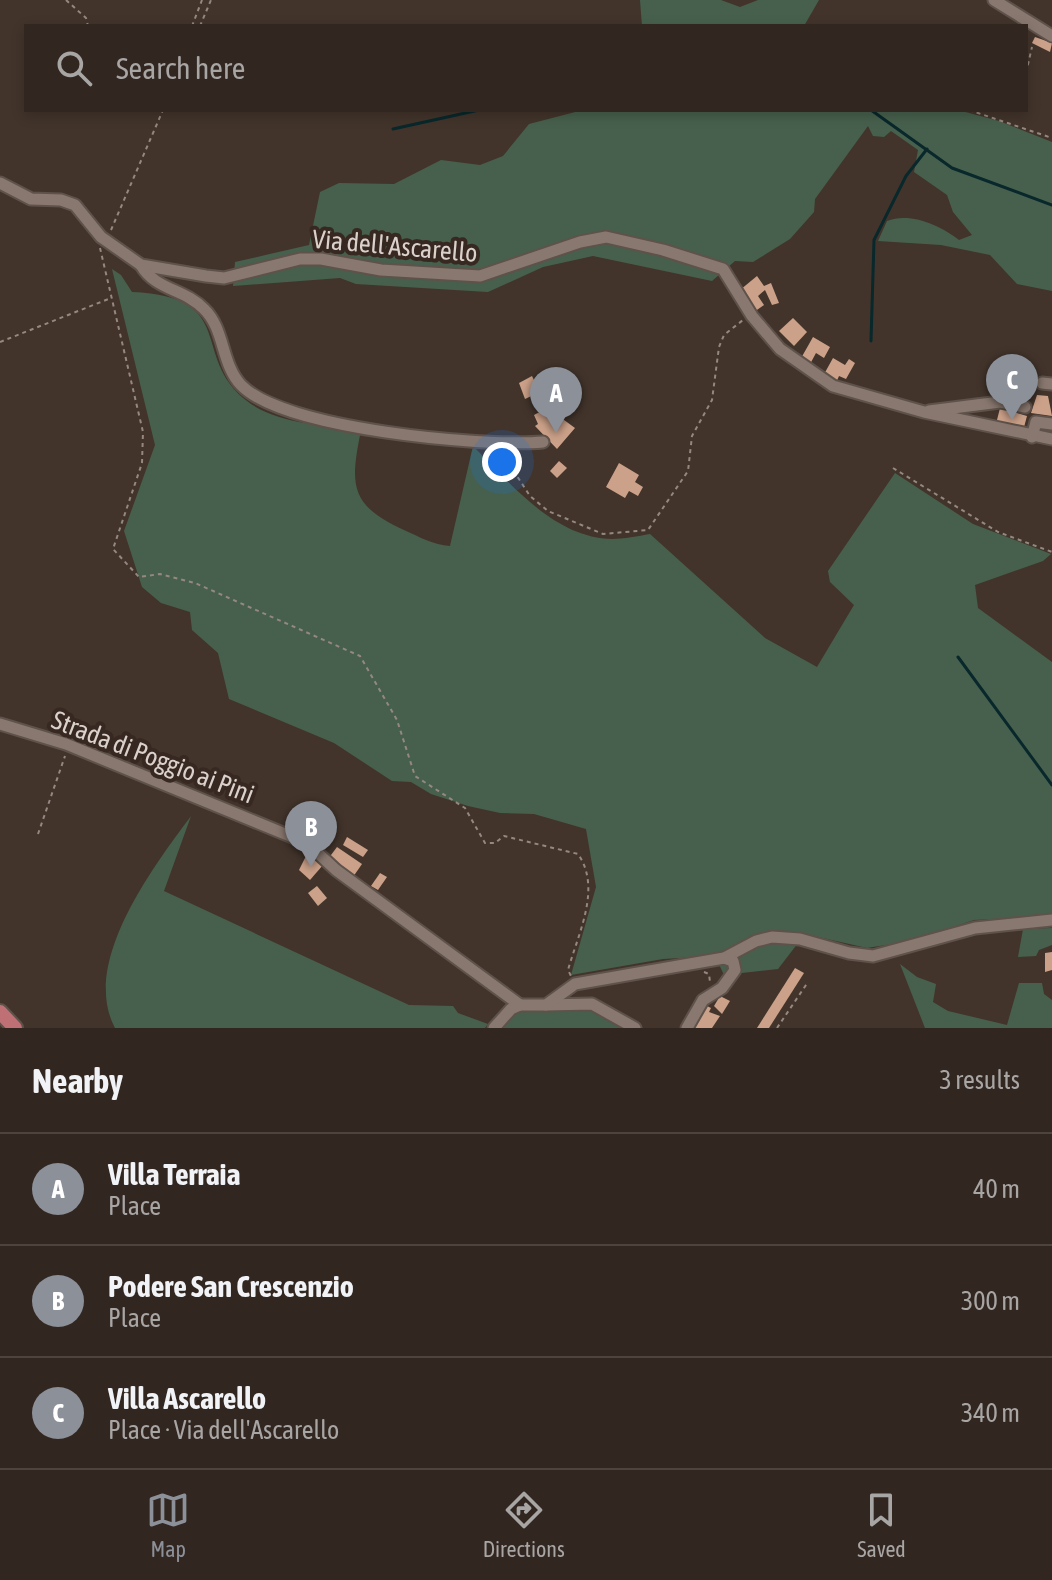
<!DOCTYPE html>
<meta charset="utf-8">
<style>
body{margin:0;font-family:"Asap Condensed",sans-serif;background:#3d332d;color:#f1f3f6}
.you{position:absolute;left:502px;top:462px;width:28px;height:28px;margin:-20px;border:6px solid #fff;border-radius:50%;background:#1a73e8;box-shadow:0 0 0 12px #1a73e833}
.badge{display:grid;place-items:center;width:52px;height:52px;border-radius:50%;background:#8c9099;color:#fff;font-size:26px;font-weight:700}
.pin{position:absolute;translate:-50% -66px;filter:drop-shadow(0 2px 4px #0008)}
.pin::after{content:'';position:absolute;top:42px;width:28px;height:24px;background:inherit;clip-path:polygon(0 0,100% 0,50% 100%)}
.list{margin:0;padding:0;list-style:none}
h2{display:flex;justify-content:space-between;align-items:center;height:104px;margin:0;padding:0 32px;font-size:34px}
h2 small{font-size:26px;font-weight:400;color:#a8a5a5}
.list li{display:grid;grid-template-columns:52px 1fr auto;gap:24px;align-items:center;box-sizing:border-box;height:112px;padding:0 32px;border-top:2px solid #4d443e}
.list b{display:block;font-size:30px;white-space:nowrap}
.list p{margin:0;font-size:26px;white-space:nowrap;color:#a8a5a5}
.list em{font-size:26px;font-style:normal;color:#a8a5a5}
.icon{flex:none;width:44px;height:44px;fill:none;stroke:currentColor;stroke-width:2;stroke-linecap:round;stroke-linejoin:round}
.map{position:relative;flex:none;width:1052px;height:1028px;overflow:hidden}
.search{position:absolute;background:#322720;box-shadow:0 4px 12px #0003;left:24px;right:24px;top:24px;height:88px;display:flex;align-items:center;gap:20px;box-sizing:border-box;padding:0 28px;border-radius:0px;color:#a8a5a5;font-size:30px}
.sheet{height:440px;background:#322720}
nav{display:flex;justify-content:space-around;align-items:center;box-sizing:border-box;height:112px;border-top:2px solid #4d443e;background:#322720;font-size:22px;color:#a8a5a5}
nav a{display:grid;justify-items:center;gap:4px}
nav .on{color:#8c9099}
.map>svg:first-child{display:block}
.green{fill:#47604d}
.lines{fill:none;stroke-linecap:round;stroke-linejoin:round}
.stream{stroke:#08282b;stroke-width:3}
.building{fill:#cca189}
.minor-casing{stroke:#5e524b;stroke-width:15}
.major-casing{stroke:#5e524b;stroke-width:18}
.path{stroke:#948881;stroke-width:2;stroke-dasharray:4 4;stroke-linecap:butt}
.minor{stroke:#89786f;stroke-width:11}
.major{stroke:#be7075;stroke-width:14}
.labels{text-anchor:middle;stroke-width:8;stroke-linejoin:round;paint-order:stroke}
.street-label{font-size:26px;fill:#dbd1cc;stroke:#372922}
</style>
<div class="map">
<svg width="1052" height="1028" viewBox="0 0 1052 1028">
<rect width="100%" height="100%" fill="#42342b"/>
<g class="green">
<polygon points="640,0 721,0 740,7 758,0 819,0 804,26 642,26"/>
<path d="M 583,110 L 958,110 L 999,121 L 1052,142 L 1052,291 L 1017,284 L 990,255 L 941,245 L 878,241 L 887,221 C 910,212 940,225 959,240 L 972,235 L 953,212 L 947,195 L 914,172 L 918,150 L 891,131 L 884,137 L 873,136 L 868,126 L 815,199 L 814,212 L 790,239 L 753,262 L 735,261 L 712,281 L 593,256 L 543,267 L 488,292 L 356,284 L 340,278 L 233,286 L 235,262 L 309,245 L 320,192 L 339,183 L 394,184 L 441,160 L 480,165 L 503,156 L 529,124 Z"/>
<path d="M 112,269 L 121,275 L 132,292 C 240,297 189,356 247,401 C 276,424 325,425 361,430 C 350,485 349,505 404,530 C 420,537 433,545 450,546 L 473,446 C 510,483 554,538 612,539 C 624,539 638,536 650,534 L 765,638 L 817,667 L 854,605 L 830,582 L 828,571 L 895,473 L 973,524 L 1051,554 L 1043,561 L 975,585 L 978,608 L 1052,662 L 1052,916 L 974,920 L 911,941 L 867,948 L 805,934 L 778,969 L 724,975 L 715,956 L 663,959 L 571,975 L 596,887 L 586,829 L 534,814 L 500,813 L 468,806 L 431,794 L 411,782 L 392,781 L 334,743 L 229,699 L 218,653 L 192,630 L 190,612 L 161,603 L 142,587 L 124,531 L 155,445 Z"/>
<path d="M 191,816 L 164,891 L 409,1005 L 453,1006 L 458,1013 L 488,1024 L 485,1028 L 115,1028 C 80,963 154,866 191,816 Z"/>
<polygon points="1052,928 1052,945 1039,950 1036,956 1018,957 1023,929"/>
<polygon points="900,964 917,977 936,984 933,1002 948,1011 1007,1025 1019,983 1042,983 1044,994 1052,1000 1052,1028 925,1028"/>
<polygon points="592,1007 631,1028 498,1028 511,1014 520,1010"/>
</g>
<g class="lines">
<g class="stream">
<polyline points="871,110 952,168 1052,205"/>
<polyline points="393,129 479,110"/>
<polyline points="871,341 874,240 906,176 927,149"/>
<polyline points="958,657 1052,785"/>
</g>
</g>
<g class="building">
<polygon points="1035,37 1052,43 1050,52 1032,43"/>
<polygon points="757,276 764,286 771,283 779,303 772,305 765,290 758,296 764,305 754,312 740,290"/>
<polygon points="793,318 807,332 794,346 779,331"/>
<polygon points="813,337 830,347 824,358 816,353 809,366 800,360"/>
<polygon points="833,358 845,365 849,359 855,363 846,379 839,376 836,383 823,376"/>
<polygon points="532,376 540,392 525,399 519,383"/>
<polygon points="1037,395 1048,396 1052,416 1031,413"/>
<polygon points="1000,408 1027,416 1023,431 996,424"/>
<polygon points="545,409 554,423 560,417 575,428 557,449 535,426 538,424 534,415"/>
<polygon points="559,461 567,468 557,478 550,471"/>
<polygon points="619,463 639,475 635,482 643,487 638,496 629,491 625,498 606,487"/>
<polygon points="347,837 368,850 363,857 343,845"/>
<polygon points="337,847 362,864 353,877 328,859"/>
<polygon points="307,854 323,865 310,880 299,870"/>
<polygon points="380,873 387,877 378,890 371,886"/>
<polygon points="317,886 327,898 318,906 308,893"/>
<polygon points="1052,952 1052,970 1045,972 1045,953"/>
<polygon points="795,968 804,973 769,1028 757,1028"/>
<polygon points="720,996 730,1001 722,1014 714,1006"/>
<polygon points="703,1004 711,1008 709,1012 720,1016 712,1028 694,1028"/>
</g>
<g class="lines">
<defs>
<g id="minor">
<polyline points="994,0 1052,36"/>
<polyline points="0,183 31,199 61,200 75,205 101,237 141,265 206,276 224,278 300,259 321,259 381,270 480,276 580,242 606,237 663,250 723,269 752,316 780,349 833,386 924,412 1052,439"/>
<path d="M 141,265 C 155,290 185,289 204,309 C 225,329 221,364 241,385 C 283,429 481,447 543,442"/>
<polyline points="1042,383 1052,384"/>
<polyline points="929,411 1000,402 1025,407"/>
<polyline points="1032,437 1036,422 1052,424"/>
<polyline points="0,724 66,744 307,843 336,870 520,1005"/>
<polyline points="546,1005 592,1004 635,1028"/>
<polyline points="494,1028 511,1009 520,1005 546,1005 575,984 724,958 756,941 772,937 800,939 849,953 873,956 975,928 1052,920"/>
<polyline points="687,1028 703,1000 722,988 735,970 733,961 724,958"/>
</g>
<polyline id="major" points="0,1012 15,1028"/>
</defs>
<use href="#minor" class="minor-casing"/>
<use href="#major" class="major-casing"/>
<g class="path">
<polyline points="66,0 86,18 88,26"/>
<polyline points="192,26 202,0"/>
<polyline points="200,26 211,0"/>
<polyline points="1026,73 1032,47"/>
<polyline points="969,110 1052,138"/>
<polyline points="111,230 163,110"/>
<path d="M 100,248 L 143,432 L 142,463 L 113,549 L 139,577 L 160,574 L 195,583 L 360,656 L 397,720 L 415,776 L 465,808 L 485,843 L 495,843 L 504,836 L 578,854 C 602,888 578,934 568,970 L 571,976"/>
<polyline points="0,342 111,298"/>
<polyline points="487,452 515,473 530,496 548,511 603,534 648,530 688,471 692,436 712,400 719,347 724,335 743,320"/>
<polyline points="893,468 998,532 1052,552"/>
<polyline points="38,834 65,756"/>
<polyline points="704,972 709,974 710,982"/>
<polyline points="777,1028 808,982"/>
</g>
<use href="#minor" class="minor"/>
<use href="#major" class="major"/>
</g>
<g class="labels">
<g class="street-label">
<text transform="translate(395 246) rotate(5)" y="9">Via dell'Ascarello</text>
<text transform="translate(153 757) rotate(21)" y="9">Strada di Poggio ai Pini</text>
</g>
</g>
</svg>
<div class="you"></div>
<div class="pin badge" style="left:556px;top:433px">A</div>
<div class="pin badge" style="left:311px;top:867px">B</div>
<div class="pin badge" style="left:1012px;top:420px">C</div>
<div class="search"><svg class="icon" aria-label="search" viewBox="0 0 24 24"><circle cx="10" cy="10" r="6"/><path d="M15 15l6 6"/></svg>Search here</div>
</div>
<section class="sheet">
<h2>Nearby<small>3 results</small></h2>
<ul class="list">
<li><span class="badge">A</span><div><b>Villa Terraia</b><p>Place</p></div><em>40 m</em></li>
<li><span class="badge">B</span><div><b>Podere San Crescenzio</b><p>Place</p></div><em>300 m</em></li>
<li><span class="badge">C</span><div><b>Villa Ascarello</b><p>Place · Via dell'Ascarello</p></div><em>340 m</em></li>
</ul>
</section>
<nav>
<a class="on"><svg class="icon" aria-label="map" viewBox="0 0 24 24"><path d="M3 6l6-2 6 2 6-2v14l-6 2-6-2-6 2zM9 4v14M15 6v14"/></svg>Map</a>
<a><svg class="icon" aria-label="directions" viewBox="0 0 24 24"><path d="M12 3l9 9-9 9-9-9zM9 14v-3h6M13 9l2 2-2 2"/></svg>Directions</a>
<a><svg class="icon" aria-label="saved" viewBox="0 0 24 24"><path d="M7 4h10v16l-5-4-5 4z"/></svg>Saved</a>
</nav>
